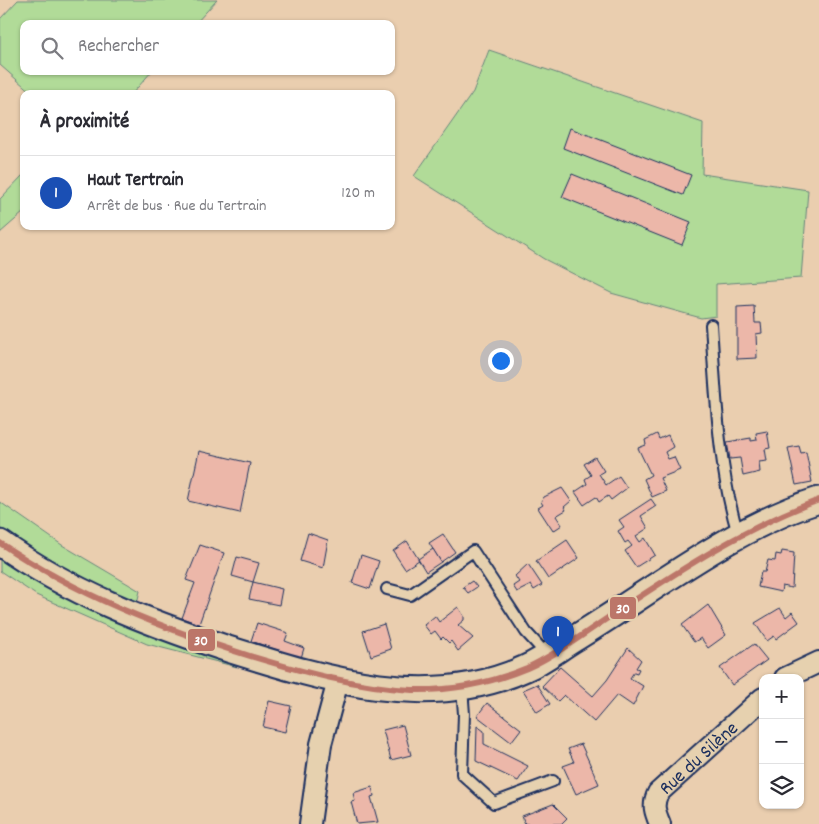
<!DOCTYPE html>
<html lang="fr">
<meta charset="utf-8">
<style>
body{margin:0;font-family:Dekko,sans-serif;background:#f7f7f7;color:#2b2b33}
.controls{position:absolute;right:15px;bottom:15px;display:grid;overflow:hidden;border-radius:10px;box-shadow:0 1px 4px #0004}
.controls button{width:45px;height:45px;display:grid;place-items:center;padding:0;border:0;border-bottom:1px solid #e1e1e2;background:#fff;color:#2b2b33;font:25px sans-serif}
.you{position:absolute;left:500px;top:360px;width:18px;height:18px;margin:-12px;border:4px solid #fff;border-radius:50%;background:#1a73e8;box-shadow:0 0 0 8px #1a73e833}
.badge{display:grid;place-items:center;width:32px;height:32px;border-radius:50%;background:#2563eb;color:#fff;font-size:16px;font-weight:700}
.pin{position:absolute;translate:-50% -41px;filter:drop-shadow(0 1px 2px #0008)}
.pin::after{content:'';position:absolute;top:26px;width:18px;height:15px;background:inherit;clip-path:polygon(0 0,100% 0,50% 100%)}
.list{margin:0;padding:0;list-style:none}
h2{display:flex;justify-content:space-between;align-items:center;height:65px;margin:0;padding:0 20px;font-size:21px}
h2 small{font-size:16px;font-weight:400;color:#7c7c81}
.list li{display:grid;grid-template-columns:32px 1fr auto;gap:15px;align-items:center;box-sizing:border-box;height:75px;padding:0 20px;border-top:1px solid #e1e1e2}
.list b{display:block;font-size:19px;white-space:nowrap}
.list p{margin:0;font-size:16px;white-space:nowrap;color:#7c7c81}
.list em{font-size:16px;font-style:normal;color:#7c7c81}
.icon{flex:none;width:28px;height:28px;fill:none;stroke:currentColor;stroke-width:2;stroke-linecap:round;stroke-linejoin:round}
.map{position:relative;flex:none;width:819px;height:824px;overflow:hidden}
.search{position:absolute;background:#fff;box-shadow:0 1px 4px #0004;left:20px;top:20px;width:375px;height:55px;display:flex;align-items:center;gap:12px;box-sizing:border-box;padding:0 18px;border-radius:10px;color:#7c7c81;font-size:19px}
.panel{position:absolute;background:#fff;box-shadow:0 1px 4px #0004;left:20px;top:90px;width:375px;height:140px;border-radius:10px}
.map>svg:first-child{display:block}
.green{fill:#b1db98;stroke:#66857b}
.building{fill:#ecb7a9;stroke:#1b2f5e}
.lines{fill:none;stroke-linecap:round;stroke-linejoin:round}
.service-casing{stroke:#1b2f5e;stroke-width:14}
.minor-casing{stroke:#1b2f5e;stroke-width:24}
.tertiary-casing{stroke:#1b2f5e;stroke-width:29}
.service{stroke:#e6d1af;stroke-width:10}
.minor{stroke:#e6d1af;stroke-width:20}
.tertiary{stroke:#e6d1af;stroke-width:25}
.bus-1-casing{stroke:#e6d1af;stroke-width:10}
.bus-1{stroke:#bc7669;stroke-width:6}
.labels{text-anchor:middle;stroke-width:4;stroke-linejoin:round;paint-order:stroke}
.street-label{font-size:20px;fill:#1b2f5e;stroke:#e6d1af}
.line-badge{stroke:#e6d1af;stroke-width:2}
.badge-label{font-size:14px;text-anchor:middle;font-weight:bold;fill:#fff}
</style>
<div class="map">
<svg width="819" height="824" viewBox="0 0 819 824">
<rect width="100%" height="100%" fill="#eaceaf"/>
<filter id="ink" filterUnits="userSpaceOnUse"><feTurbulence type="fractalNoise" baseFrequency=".02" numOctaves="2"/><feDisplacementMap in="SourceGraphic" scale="10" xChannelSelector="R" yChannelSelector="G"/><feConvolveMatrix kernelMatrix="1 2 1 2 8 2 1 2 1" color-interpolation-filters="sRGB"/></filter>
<g filter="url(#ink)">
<g class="green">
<polygon points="18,0 217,0 195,24 24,24 24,71 152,71 132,94 33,94 0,65 0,19"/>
<polygon points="489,50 703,123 702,174 808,190 801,278 716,284 716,316 701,318 611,293 544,259 414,176 473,92"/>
<polygon points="24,174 24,212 0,233 0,199"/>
<polygon points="0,502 62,545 140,591 136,607 243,647 237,667 147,644 36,595 0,571"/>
</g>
<g class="building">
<polygon points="570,128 691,175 683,195 563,148"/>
<polygon points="572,174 691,222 682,245 562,197"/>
<polygon points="754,306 755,323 761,323 762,333 756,334 757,358 737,359 737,307"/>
<polygon points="767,431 770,448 765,449 767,461 759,462 760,472 743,476 740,458 730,459 727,442 751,438 751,441 757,440 756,433"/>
<polygon points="657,434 659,439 668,435 673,447 665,452 668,459 674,457 680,470 660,478 666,491 652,497 644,479 651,475 638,448 646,445 645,440"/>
<polygon points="799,446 801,453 806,452 812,482 796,485 788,448"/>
<polygon points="199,451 250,463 240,513 188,501"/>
<polygon points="595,457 604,471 599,474 606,485 619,476 627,488 611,500 608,496 599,502 596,497 584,505 575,492 587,484 585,479 591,475 584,464"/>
<polygon points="562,488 571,501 564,507 566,510 556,516 562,525 553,531 538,508 543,505 541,502 544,497"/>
<polygon points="651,499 656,506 641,516 648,528 636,536 640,542 645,538 655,555 636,567 625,551 632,546 628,541 625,543 618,531 624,527 619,520"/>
<polygon points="308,533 328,540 323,568 300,561"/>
<polygon points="443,534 455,552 441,562 429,543"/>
<polygon points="567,540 579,558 548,579 536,561"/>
<polygon points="407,541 419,560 405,569 393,551"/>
<polygon points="200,545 224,553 199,624 182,618 195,583 186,580"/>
<polygon points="433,549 441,562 426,572 418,559"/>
<polygon points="782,551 794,553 792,588 782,586 781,592 758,587 761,572 765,572 768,560 775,561 776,554 781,555"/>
<polygon points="361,555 379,561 370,589 352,583"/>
<polygon points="237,557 259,563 253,582 232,576"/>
<polygon points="528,564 542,585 534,590 531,585 517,592 513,586 519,582 515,576"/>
<polygon points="472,581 477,587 468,593 463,587"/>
<polygon points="253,582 282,589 279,605 249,599"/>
<polygon points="708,605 726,635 708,648 701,638 694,642 682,625"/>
<polygon points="458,607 464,616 464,620 458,625 473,638 458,651 451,641 449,643 443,637 441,639 435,631 431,634 424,625 435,616 439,622"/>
<polygon points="780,608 786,617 792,612 799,622 776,639 774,636 767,641 755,623"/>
<polygon points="257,623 288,633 285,641 304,648 301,658 251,641"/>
<polygon points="384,624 391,649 371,656 363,631"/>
<polygon points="754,644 767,660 732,685 720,668"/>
<polygon points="628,648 641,660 636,668 639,669 637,673 634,672 630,678 643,686 633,706 617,695 594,722 564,695 558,701 542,686 560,667 593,696 607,680"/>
<polygon points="537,684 550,704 537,712 523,690"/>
<polygon points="269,701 291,706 285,732 263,727"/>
<polygon points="487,703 521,729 511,742 477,716"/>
<polygon points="403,725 411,755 391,760 383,730"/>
<polygon points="477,726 484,731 484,744 528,766 518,781 476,761"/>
<polygon points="581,744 599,784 576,794 563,766 574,762 568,749"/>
<polygon points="372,787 374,796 371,797 378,822 357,824 351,802 355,801 353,793"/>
<polygon points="553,804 567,818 561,824 525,824 522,816"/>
</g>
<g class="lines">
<defs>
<g id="service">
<path d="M 711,325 C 716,395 718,467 738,534"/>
<polyline points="387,589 410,595 473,551 526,632 547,655"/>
<polyline points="462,688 464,714 462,774 494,803 553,781"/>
</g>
<g id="minor">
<polyline points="785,678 819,662"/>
<polyline points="310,824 321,744 338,681"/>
<path id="s1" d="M 660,824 C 655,812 652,805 658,793 L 763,698"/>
</g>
<path id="tertiary" d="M 0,543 C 70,593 147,622 228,649 C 324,679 429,713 526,668 C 544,660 560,647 577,637 C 654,590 733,527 819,500"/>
</defs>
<use href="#service" class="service-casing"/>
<use href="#minor" class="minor-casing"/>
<use href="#tertiary" class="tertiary-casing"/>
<use href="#service" class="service"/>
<use href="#minor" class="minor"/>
<use href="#tertiary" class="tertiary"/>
<defs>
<path id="bus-1" d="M 0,543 C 77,595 161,628 250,656 C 303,672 357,687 412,690 C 451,691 491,683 527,668 C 556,655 591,629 618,611 C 683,568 746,527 819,500"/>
</defs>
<use href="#bus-1" class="bus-1-casing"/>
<use href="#bus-1" class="bus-1"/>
</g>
</g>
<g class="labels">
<g class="street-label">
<text dy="7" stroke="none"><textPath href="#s1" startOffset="86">Rue du Silène</textPath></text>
</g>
</g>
<g class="line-badge">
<rect x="609" y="596" width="28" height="24" rx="5" fill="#bc7669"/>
<rect x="187" y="628" width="29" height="24" rx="5" fill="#bc7669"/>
</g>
<g class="badge-label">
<text x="623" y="613">30</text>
<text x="201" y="645">30</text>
</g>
</svg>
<div class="controls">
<button>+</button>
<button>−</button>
<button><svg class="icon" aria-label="layers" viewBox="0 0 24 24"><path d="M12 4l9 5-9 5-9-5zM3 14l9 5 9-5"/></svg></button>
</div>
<div class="you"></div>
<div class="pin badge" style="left:558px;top:657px;background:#1a4fb4">1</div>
<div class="search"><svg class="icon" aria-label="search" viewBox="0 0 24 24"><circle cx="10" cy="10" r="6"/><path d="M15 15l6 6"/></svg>Rechercher</div>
<section class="panel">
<h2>À proximité<small></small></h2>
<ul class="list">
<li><span class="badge" style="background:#1a4fb4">1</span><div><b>Haut Tertrain</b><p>Arrêt de bus · Rue du Tertrain</p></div><em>120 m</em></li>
</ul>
</section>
</div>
